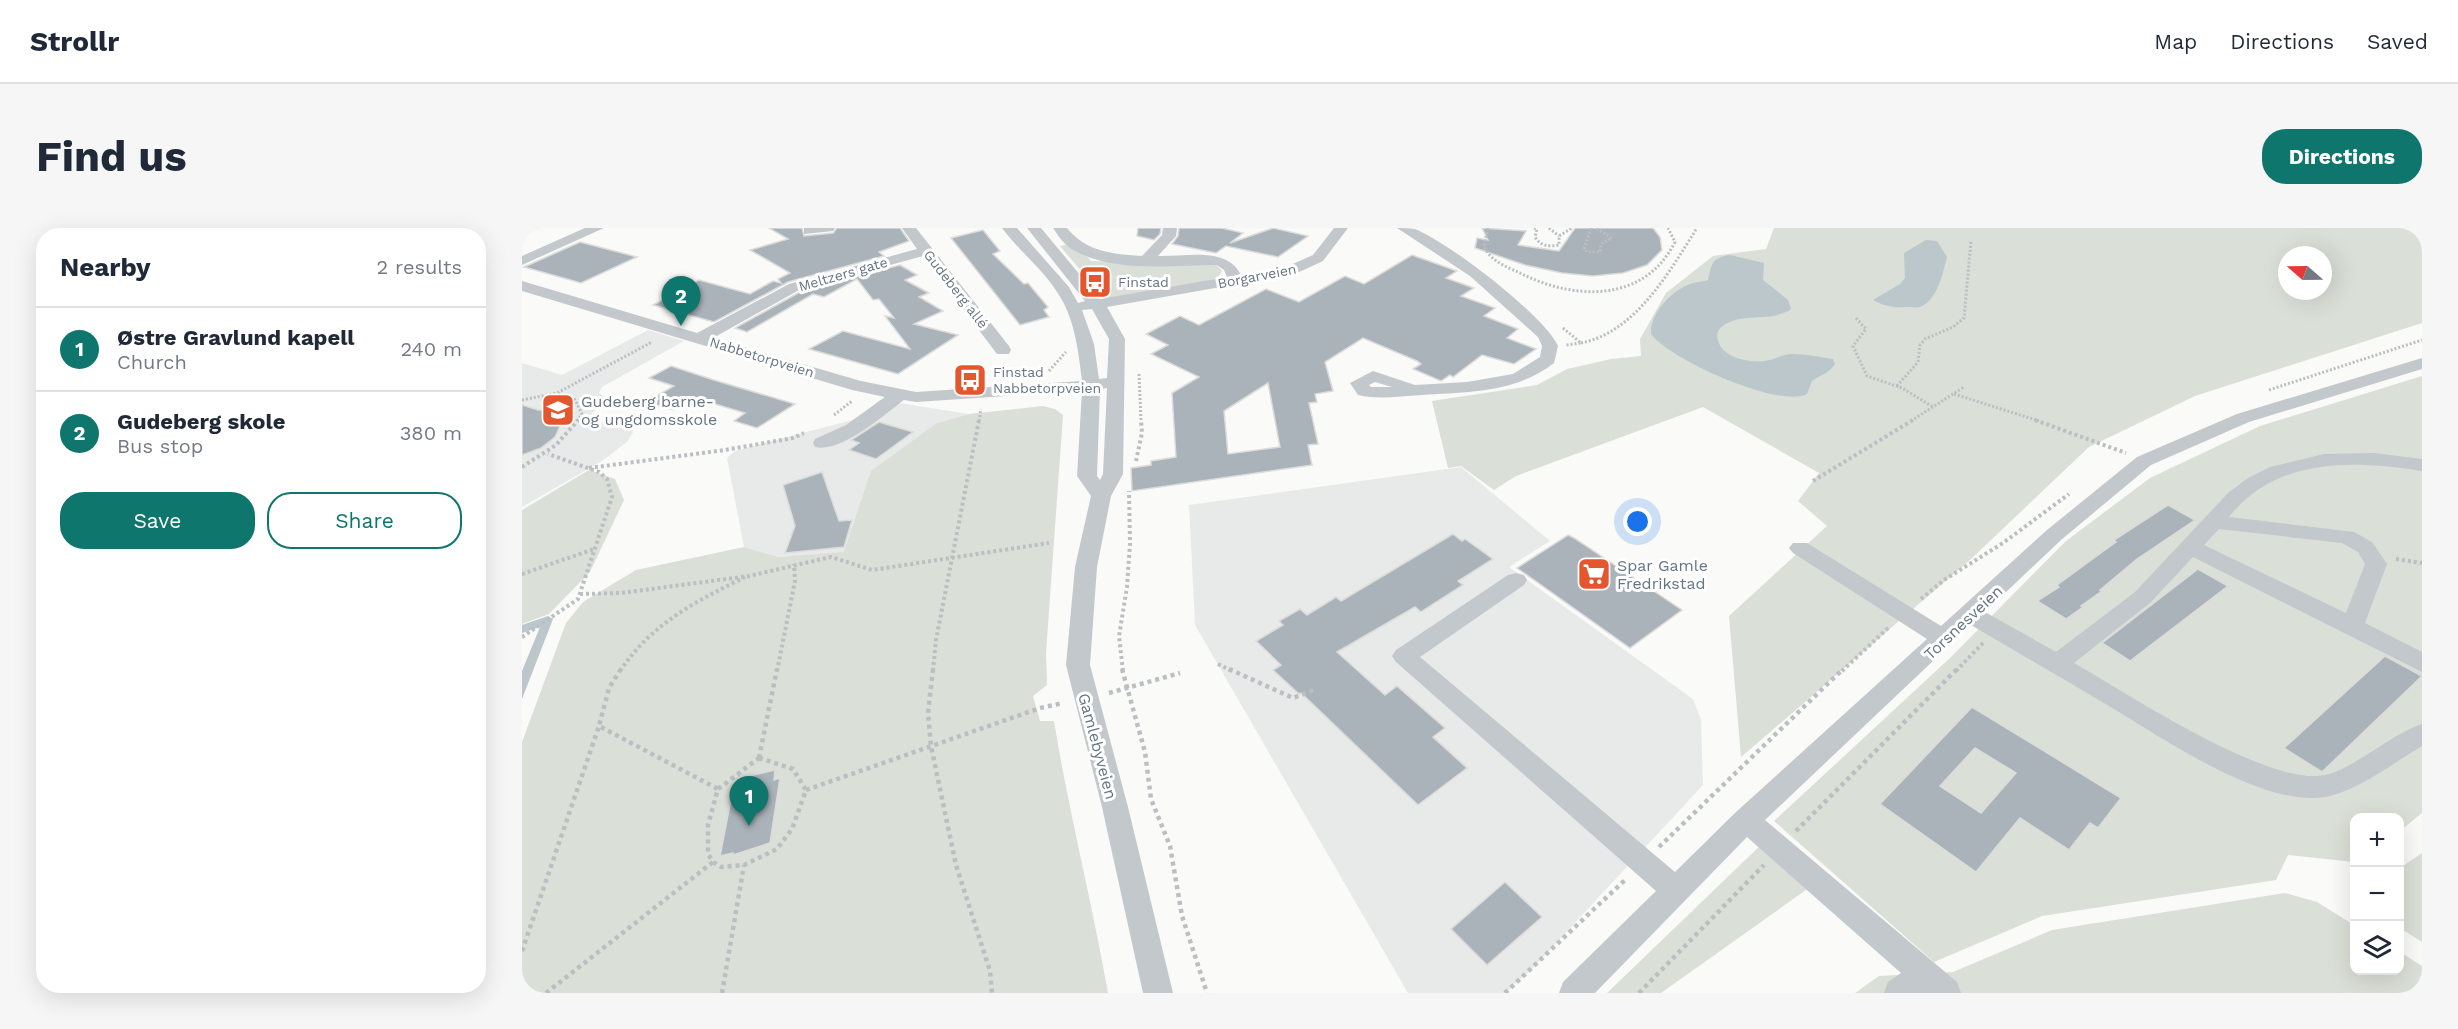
<!DOCTYPE html>
<meta charset="utf-8">
<style>
body{margin:0;font-family:"Work Sans",sans-serif;background:#f6f6f7;color:#1f2937}
.controls{position:absolute;right:18px;bottom:18px;display:grid;overflow:hidden;border-radius:12px;box-shadow:0 6px 24px #0002}
.controls button{width:54px;height:54px;display:grid;place-items:center;padding:0;border:0;border-bottom:2px solid #e0e1e3;background:#fff;color:#1f2937;font:30px sans-serif}
.compass{position:absolute;left:1756px;top:18px;width:54px;height:54px;border-radius:50%;background:#fff;box-shadow:0 6px 24px #0002;rotate:290deg}
.you{position:absolute;left:1116px;top:294px;width:21px;height:21px;margin:-15px;border:4px solid #fff;border-radius:50%;background:#1a73e8;box-shadow:0 0 0 9px #1a73e833}
.badge{display:grid;place-items:center;width:39px;height:39px;border-radius:50%;background:#0f766e;color:#fff;font-size:20px;font-weight:700}
.pin{position:absolute;translate:-50% -50px;filter:drop-shadow(0 2px 3px #0008)}
.pin::after{content:'';position:absolute;top:32px;width:21px;height:18px;background:inherit;clip-path:polygon(0 0,100% 0,50% 100%)}
.list{margin:0;padding:0;list-style:none}
h2{display:flex;justify-content:space-between;align-items:center;height:78px;margin:0;padding:0 24px;font-size:26px}
h2 small{font-size:20px;font-weight:400;color:#747a83}
.list li{display:grid;grid-template-columns:39px 1fr auto;gap:18px;align-items:center;box-sizing:border-box;height:84px;padding:0 24px;border-top:2px solid #e0e1e3}
.list b{display:block;font-size:22px;white-space:nowrap}
.list p{margin:0;font-size:20px;white-space:nowrap;color:#747a83}
.list em{font-size:20px;font-style:normal;color:#747a83}
.actions{display:flex;gap:12px;padding:18px 24px}
.actions a{flex:1;padding:14px 0;border:2px solid #0f766e;border-radius:24px;text-align:center;font-size:21px;color:#0f766e}
.actions .main{background:#0f766e;color:#fff}
.icon{flex:none;width:33px;height:33px;fill:none;stroke:currentColor;stroke-width:2;stroke-linecap:round;stroke-linejoin:round}
.map{position:relative;flex:none;width:1900px;height:765px;overflow:hidden;border-radius:24px}
header{display:flex;align-items:center;gap:36px;box-sizing:border-box;height:84px;padding:0 30px;background:#fff;border-bottom:2px solid #e0e1e3}
header strong{font-size:28px}
nav{display:flex;gap:33px;margin-inline-start:auto;font-size:21px}
.intro{display:flex;align-items:center;justify-content:space-between;box-sizing:border-box;height:144px;padding:0 36px}
h1{margin:0;font-size:42px}
.button{padding:15px 27px;border-radius:24px;background:#0f766e;color:#fff;font-size:21px;font-weight:700}
main{display:flex;gap:36px;padding:0 36px}
aside{flex:1;background:#fff;border-radius:24px;box-shadow:0 6px 24px #0002}
.map>svg:first-child{display:block}
.built{fill:#e8e9e9}
.green{fill:#dadfd7;fill-rule:evenodd}
.water{fill:#bbc7cb}
.building{fill:#aab3b9;stroke:#dcdcda;stroke-width:1.5;fill-rule:evenodd}
.lines{fill:none;stroke-linecap:round;stroke-linejoin:round}
.path-far2{stroke:#bbbfc2;stroke-width:3;stroke-dasharray:2 2;stroke-linecap:butt}
.path-far1{stroke:#bbbfc2;stroke-width:4;stroke-dasharray:3 3;stroke-linecap:butt}
.path{stroke:#bbbfc2;stroke-width:4.5;stroke-dasharray:4 4;stroke-linecap:butt}
.minor{fill:#c3c8cc;fill-rule:evenodd}
.labels{text-anchor:middle;stroke-width:6;stroke-linejoin:round;paint-order:stroke}
.far-street-label{font-size:14px;fill:#657683;stroke:#fff}
.far-poi-label{font-size:14px;fill:#657683;stroke:#fff;text-anchor:start}
.poi-label{font-size:16px;fill:#657683;stroke:#fff;text-anchor:start}
.street-label{font-size:16px;fill:#657683;stroke:#fff}
</style>
<header>
<strong>Strollr</strong>
<nav><a>Map</a><a>Directions</a><a>Saved</a></nav>
</header>
<div class="intro"><h1>Find us</h1><a class="button">Directions</a></div>
<main>
<aside>
<h2>Nearby<small>2 results</small></h2>
<ul class="list">
<li><span class="badge">1</span><div><b>Østre Gravlund kapell</b><p>Church</p></div><em>240 m</em></li>
<li><span class="badge">2</span><div><b>Gudeberg skole</b><p>Bus stop</p></div><em>380 m</em></li>
</ul>
<div class="actions"><a class="main">Save</a><a>Share</a></div>
</aside>
<div class="map">
<svg width="1900" height="765" viewBox="0 0 1900 765">
<rect width="100%" height="100%" fill="#fafaf8"/>
<g class="built">
<polygon points="126,102 162,113 80,159 77,165 83,169 63,195 107,195 111,204 105,214 80,233 0,279 0,135 40,147"/>
<polygon points="358,172 447,186 415,195 322,325 257,329 222,319 205,230 213,223 334,191"/>
<polygon points="939,239 1028,313 987,339 1171,471 1179,492 1181,557 1011,740 983,765 886,765 673,397 667,277"/>
</g>
<g class="green">
<path d="M 1252,0 L 1895,0 L 1900,2 L 1900,95 L 1673,168 L 1567,219 L 1449,331 L 1219,529 L 1207,388 L 1305,298 L 1276,273 L 1297,245 L 1181,179 L 994,248 L 972,262 L 939,238 L 926,240 L 910,173 L 1015,157 L 1045,141 L 1089,131 L 1119,128 L 1118,111 L 1144,65 L 1191,28 L 1244,21 ZM 1765,27 L 1801,27 L 1801,63 L 1765,63 Z"/>
<polygon points="547,16 558,21 569,33 682,35 695,37 700,43 696,50 589,78 538,18"/>
<polygon points="1900,148 1900,585 1878,603 1878,590 1832,590 1832,634 1766,627 1754,652 1520,688 1412,734 1252,593 1428,430 1544,313 1628,250 1738,198"/>
<path d="M 521,178 L 533,181 L 541,187 L 524,425 L 525,457 L 511,468 L 518,493 L 532,493 C 547,585 570,674 586,765 L 0,765 L 0,514 L 44,395 L 61,374 L 114,342 L 222,319 L 257,329 L 322,324 L 349,243 L 415,195 L 447,186 Z"/>
<polygon points="67,242 93,251 102,272 68,344 27,386 0,396 0,282"/>
<polygon points="1243,613 1291,657 1139,765 1085,765"/>
<polygon points="1900,625 1900,714 1878,700 1878,640"/>
<polygon points="1763,665 1795,674 1832,697 1832,742 1878,742 1878,724 1900,738 1900,765 1333,765 1357,748 1431,744 1530,702"/>
</g>
<g class="water">
<path d="M 1404,12 L 1415,13 L 1425,29 C 1421,44 1416,72 1398,79 C 1394,80 1388,79 1384,79 C 1371,80 1362,78 1351,72 L 1378,56 L 1383,50 L 1382,25 Z"/>
<path d="M 1208,27 L 1242,35 L 1241,52 L 1266,72 L 1269,81 C 1249,95 1222,84 1202,97 C 1196,101 1194,105 1196,112 C 1200,130 1227,135 1243,133 C 1252,132 1261,126 1270,126 C 1283,126 1298,129 1311,131 L 1313,136 C 1306,146 1300,146 1290,153 L 1285,166 C 1256,181 1146,130 1129,106 C 1128,85 1149,63 1168,56 C 1173,54 1180,54 1186,52 C 1190,36 1189,30 1208,27 Z"/>
<polygon points="26,388 31,391 0,471 0,443 18,399 0,405 0,397"/>
</g>
<g class="building">
<polygon points="247,0 280,0 282,8 311,5 315,0 378,0 387,13 357,24 362,28 266,54 192,94 131,77 177,52 228,66 251,53 259,55 256,51 268,45 228,22 266,11"/>
<polygon points="616,0 639,0 638,6 632,12 615,8"/>
<polygon points="657,0 700,0 721,5 708,15 751,0 786,8 756,29 704,18 694,25 650,16 656,8"/>
<polygon points="960,0 1004,3 996,17 1037,23 1053,0 1131,0 1138,9 1140,22 1125,37 1101,45 1071,48 1040,45 1003,37 953,20 955,10 966,12"/>
<polygon points="461,2 478,23 471,26 502,56 506,55 526,79 522,82 527,89 498,97 429,10"/>
<polygon points="58,14 115,29 59,55 2,39"/>
<path d="M 890,27 L 935,43 L 924,50 L 952,60 L 939,68 L 973,80 L 962,88 L 996,101 L 985,110 L 1014,121 L 992,136 L 960,127 L 931,149 L 928,147 L 919,153 L 891,141 L 899,136 L 895,133 L 841,110 L 803,134 L 811,163 L 793,166 L 795,174 L 787,175 L 796,216 L 786,217 L 790,237 L 610,263 L 609,240 L 629,237 L 629,233 L 654,229 L 650,165 L 677,149 L 629,126 L 646,117 L 624,106 L 658,88 L 677,97 L 744,61 L 777,74 L 823,48 L 842,56 ZM 746,155 L 758,219 L 706,226 L 702,183 Z"/>
<polygon points="378,37 395,47 383,52 407,65 397,69 421,83 392,96 436,107 376,146 287,121 321,103 388,121 363,88 372,90 357,71 351,72 335,51 302,69 291,66 225,104 213,100 278,64"/>
<polygon points="149,138 195,153 273,176 235,200 212,193 223,185 173,170 152,182 124,174 152,158 127,150"/>
<polygon points="0,177 16,182 46,181 33,209 19,220 0,227"/>
<polygon points="357,194 391,204 354,231 327,222 337,215 329,212"/>
<polygon points="300,244 317,293 330,292 322,319 263,325 273,298 261,257"/>
<polygon points="1646,277 1673,292 1615,331 1578,362 1580,363 1559,378 1561,379 1544,391 1515,373 1537,359 1535,357 1594,314 1592,312"/>
<polygon points="931,306 940,313 943,311 971,331 936,353 941,357 899,384 893,379 815,424 863,467 875,458 923,500 911,509 945,540 896,577 779,465 777,466 751,442 759,437 734,413 761,397 757,393 778,381 785,387 814,369 819,373"/>
<polygon points="1046,307 1052,310 1160,382 1108,420 995,340"/>
<polygon points="1676,341 1706,358 1608,433 1580,415"/>
<polygon points="1863,428 1900,448 1800,544 1762,520"/>
<path d="M 1450,479 L 1599,570 L 1576,600 L 1568,595 L 1547,622 L 1498,590 L 1454,644 L 1358,576 ZM 1453,520 L 1494,545 L 1459,585 L 1418,558 Z"/>
<polygon points="253,542 252,552 258,550 248,615 211,627 211,625 198,628 211,561 218,560 219,550"/>
<polygon points="983,654 1020,689 965,737 929,701"/>
</g>
<g class="lines">
<g class="path-far2">
<path d="M 966,0 L 962,18 C 968,33 985,39 998,45 C 1051,72 1122,76 1153,14 L 1146,0"/>
<path d="M 1012,0 L 1015,1 L 1013,9 C 1018,18 1027,19 1037,17 L 1037,8 L 1050,0"/>
<polyline points="1027,0 1037,8"/>
<polyline points="1069,0 1062,21 1065,24 1078,24 1079,16 1090,10 1074,0"/>
<polyline points="1334,90 1344,101 1331,118 1345,148 1380,160 1411,179"/>
<polyline points="1041,100 1059,115 1044,117"/>
<path d="M 1059,115 C 1114,104 1147,44 1175,0"/>
<polyline points="527,143 544,124"/>
<polyline points="617,146 619,193"/>
<polyline points="1375,158 1396,134 1398,117 1403,111 1431,99 1442,90 1449,13"/>
<polyline points="1747,162 1900,112"/>
<polyline points="1432,166 1517,193"/>
<polyline points="0,172 35,165"/>
<polyline points="312,187 330,173"/>
<polyline points="55,193 60,186 53,172 35,165 130,114"/>
<polyline points="457,193 459,181"/>
<polyline points="1389,193 1442,159"/>
</g>
<g class="path-far1">
<polyline points="1513,192 1604,225"/>
<polyline points="614,233 620,205 619,192"/>
<polyline points="0,239 34,217 56,192"/>
<polyline points="67,240 203,222 271,210 282,205"/>
<polyline points="1291,253 1391,192"/>
<polyline points="1874,331 1900,335"/>
<polyline points="0,346 72,321"/>
<polyline points="58,366 99,365 227,348 309,329 350,342 527,315"/>
<polyline points="1399,371 1422,352 1481,315 1547,266"/>
<polyline points="0,409 56,371 90,269 85,251 77,244 26,226"/>
<polyline points="696,436 710,443"/>
<path d="M 98,443 C 130,395 173,374 223,349"/>
<polyline points="255,443 273,353 272,336"/>
<polyline points="411,443 414,412 457,192"/>
<polyline points="601,443 597,408 605,359 608,316 607,263"/>
<polyline points="1320,443 1366,400"/>
<polyline points="1434,443 1461,415"/>
</g>
<g class="path">
<polyline points="99,441 87,460 77,498 196,561"/>
<polyline points="411,441 406,485 409,518 434,637 468,743 470,765"/>
<polyline points="600,441 623,524 629,571 648,618 660,688 685,765"/>
<polyline points="707,441 771,470 792,462"/>
<polyline points="587,465 658,445"/>
<polygon points="237,530 271,541 284,562 270,601 255,621 222,637 199,639 191,634 186,626 186,597 196,561"/>
<polyline points="237,530 255,441"/>
<polyline points="284,562 518,480 541,475"/>
<polyline points="1274,603 1435,441"/>
<polyline points="1137,619 1321,441"/>
<polyline points="0,723 77,498"/>
<polyline points="24,765 191,634"/>
<polyline points="200,765 222,637"/>
<polyline points="983,765 1104,651"/>
<polyline points="1117,765 1242,637"/>
</g>
<g class="minor">
<polygon points="63,0 82,0 0,37 0,28"/>
<polygon points="282,0 313,0 311,3 282,6"/>
<path d="M 380,0 L 394,0 L 487,118 L 489,122 L 487,126 L 475,126 L 401,28 L 277,62 L 191,110 L 339,153 L 394,164 L 560,153 C 556,122 553,90 535,64 C 520,40 496,22 480,0 L 495,0 L 547,59 L 556,75 L 563,73 L 505,0 L 519,0 L 578,71 L 705,49 L 702,42 L 695,37 C 651,37 594,45 553,23 C 543,18 537,9 531,0 L 545,0 C 564,24 591,26 620,28 L 640,7 L 641,0 L 655,0 L 654,8 L 636,28 C 663,29 705,18 719,47 L 764,39 L 791,27 L 812,0 L 826,0 L 801,33 L 773,46 L 585,79 L 603,111 L 601,246 L 589,268 L 575,339 L 568,437 L 606,579 L 651,765 L 621,765 L 580,579 L 544,437 L 553,339 L 569,268 L 555,248 L 560,163 L 394,174 L 382,172 C 362,187 319,225 293,219 L 291,215 L 293,211 L 324,197 L 363,169 L 330,162 L 0,63 L 0,53 L 175,105 L 267,56 L 395,21 ZM 570,81 L 587,111 L 585,150 L 577,151 L 572,116 L 560,82 ZM 585,160 L 581,246 L 578,252 L 575,248 L 578,161 Z"/>
<path d="M 875,0 C 881,0 888,0 893,1 C 926,14 1022,87 1036,118 L 1032,135 C 993,165 947,164 900,167 C 877,168 858,172 836,167 L 828,155 L 851,143 L 893,157 L 945,154 L 991,146 L 1018,129 L 1020,118 L 1016,109 L 948,48 ZM 853,154 L 870,159 L 849,159 L 847,157 Z"/>
<path d="M 1900,130 L 1900,141 L 1727,194 L 1629,237 L 1539,312 L 1463,384 L 1534,424 L 1613,364 L 1706,265 L 1726,250 L 1748,239 L 1802,226 L 1852,225 L 1900,231 L 1900,243 C 1832,232 1754,229 1707,289 L 1832,304 L 1850,314 L 1865,336 L 1843,395 L 1900,424 L 1900,444 L 1671,329 L 1629,374 L 1552,435 C 1605,465 1746,559 1803,547 C 1832,541 1869,506 1900,496 L 1900,518 C 1873,534 1834,564 1803,569 C 1739,579 1641,510 1587,478 C 1541,451 1495,424 1449,397 L 1243,592 L 1435,754 L 1439,765 L 1362,765 L 1366,754 L 1379,745 L 1225,609 L 1073,765 L 1037,765 L 1041,754 L 1134,663 L 874,434 L 870,428 L 874,422 L 986,347 L 994,345 L 1002,347 L 1005,352 L 1002,357 L 898,429 L 1153,644 L 1214,584 L 1405,411 L 1271,325 L 1267,320 L 1271,315 L 1285,315 L 1419,398 L 1525,302 L 1615,229 L 1715,186 ZM 1697,301 L 1820,315 L 1836,324 L 1843,336 L 1824,385 L 1682,317 Z"/>
</g>
</g>
<defs>
<symbol id="bus-square" viewBox="-11 -11 22 22"><rect x="-9" y="-9" width="18" height="18" rx="4" fill="#e4572e" stroke="#fff"/><path d="M-5-6H5V4H4V6H2V4H-2V6H-4V4H-5ZM-3.5-4V0h7V-4ZM-3.5 1.2v1.5H-2V1.2ZM2 1.2v1.5H3.5V1.2Z" fill="#fff"/></symbol>
<symbol id="school-square" viewBox="-11 -11 22 22"><rect x="-9" y="-9" width="18" height="18" rx="4" fill="#e4572e" stroke="#fff"/><path d="M0-5L7-2L0 1L-7-2ZM-4 1L0 2.5L4 1V4Q0 6-4 4Z" fill="#fff"/></symbol>
<symbol id="supermarket-square" viewBox="-11 -11 22 22"><rect x="-9" y="-9" width="18" height="18" rx="4" fill="#e4572e" stroke="#fff"/><path d="M-6-5.5h2.5l.6 2H6L4.5 2H-2.5L-4.4-4H-6ZM-1.5 3.2a1.3 1.3 0 1 0 .1 0ZM3 3.2a1.3 1.3 0 1 0 .1 0Z" fill="#fff"/></symbol>
</defs>
<g fill-rule="evenodd">
<use href="#bus-square" x="554" y="35" width="38" height="38"/>
<use href="#bus-square" x="429" y="133" width="38" height="38"/>
<use href="#school-square" x="17" y="163" width="38" height="38"/>
<use href="#supermarket-square" x="1053" y="327" width="38" height="38"/>
</g>
<g class="labels">
<g class="far-street-label">
<text transform="translate(321 46) rotate(-16)" y="5">Meltzers gate</text>
<text transform="translate(735 48) rotate(-11)" y="5">Borgarveien</text>
<text transform="translate(434 61) rotate(52)" y="5">Gudeberg allé</text>
<text transform="translate(240 129) rotate(17)" y="5">Nabbetorpveien</text>
</g>
<g class="far-poi-label">
<text x="596" y="59">Finstad</text>
<text x="471" y="149">Finstad<tspan x="471" dy="16">Nabbetorpveien</tspan></text>
</g>
<g class="poi-label">
<text x="59" y="179">Gudeberg barne-<tspan x="59" dy="18">og ungdomsskole</tspan></text>
<text x="1095" y="343">Spar Gamle<tspan x="1095" dy="18">Fredrikstad</tspan></text>
</g>
<g class="street-label">
<text transform="translate(1441 394) rotate(-43)" y="6">Torsnesveien</text>
<text transform="translate(576 518) rotate(75)" y="6">Gamlebyveien</text>
</g>
</g>
</svg>
<div class="controls">
<button>+</button>
<button>−</button>
<button><svg class="icon" aria-label="layers" viewBox="0 0 24 24"><path d="M12 4l9 5-9 5-9-5zM3 14l9 5 9-5"/></svg></button>
</div>
<svg class="compass" viewBox="-18 -18 36 36"><path d="M0-13l5 13h-10z" fill="#e53935"/><path d="M0 13l5-13h-10z" fill="#747a83"/></svg>
<div class="you"></div>
<div class="pin badge" style="left:227px;top:598px">1</div>
<div class="pin badge" style="left:159px;top:98px">2</div>
</div>
</main>
